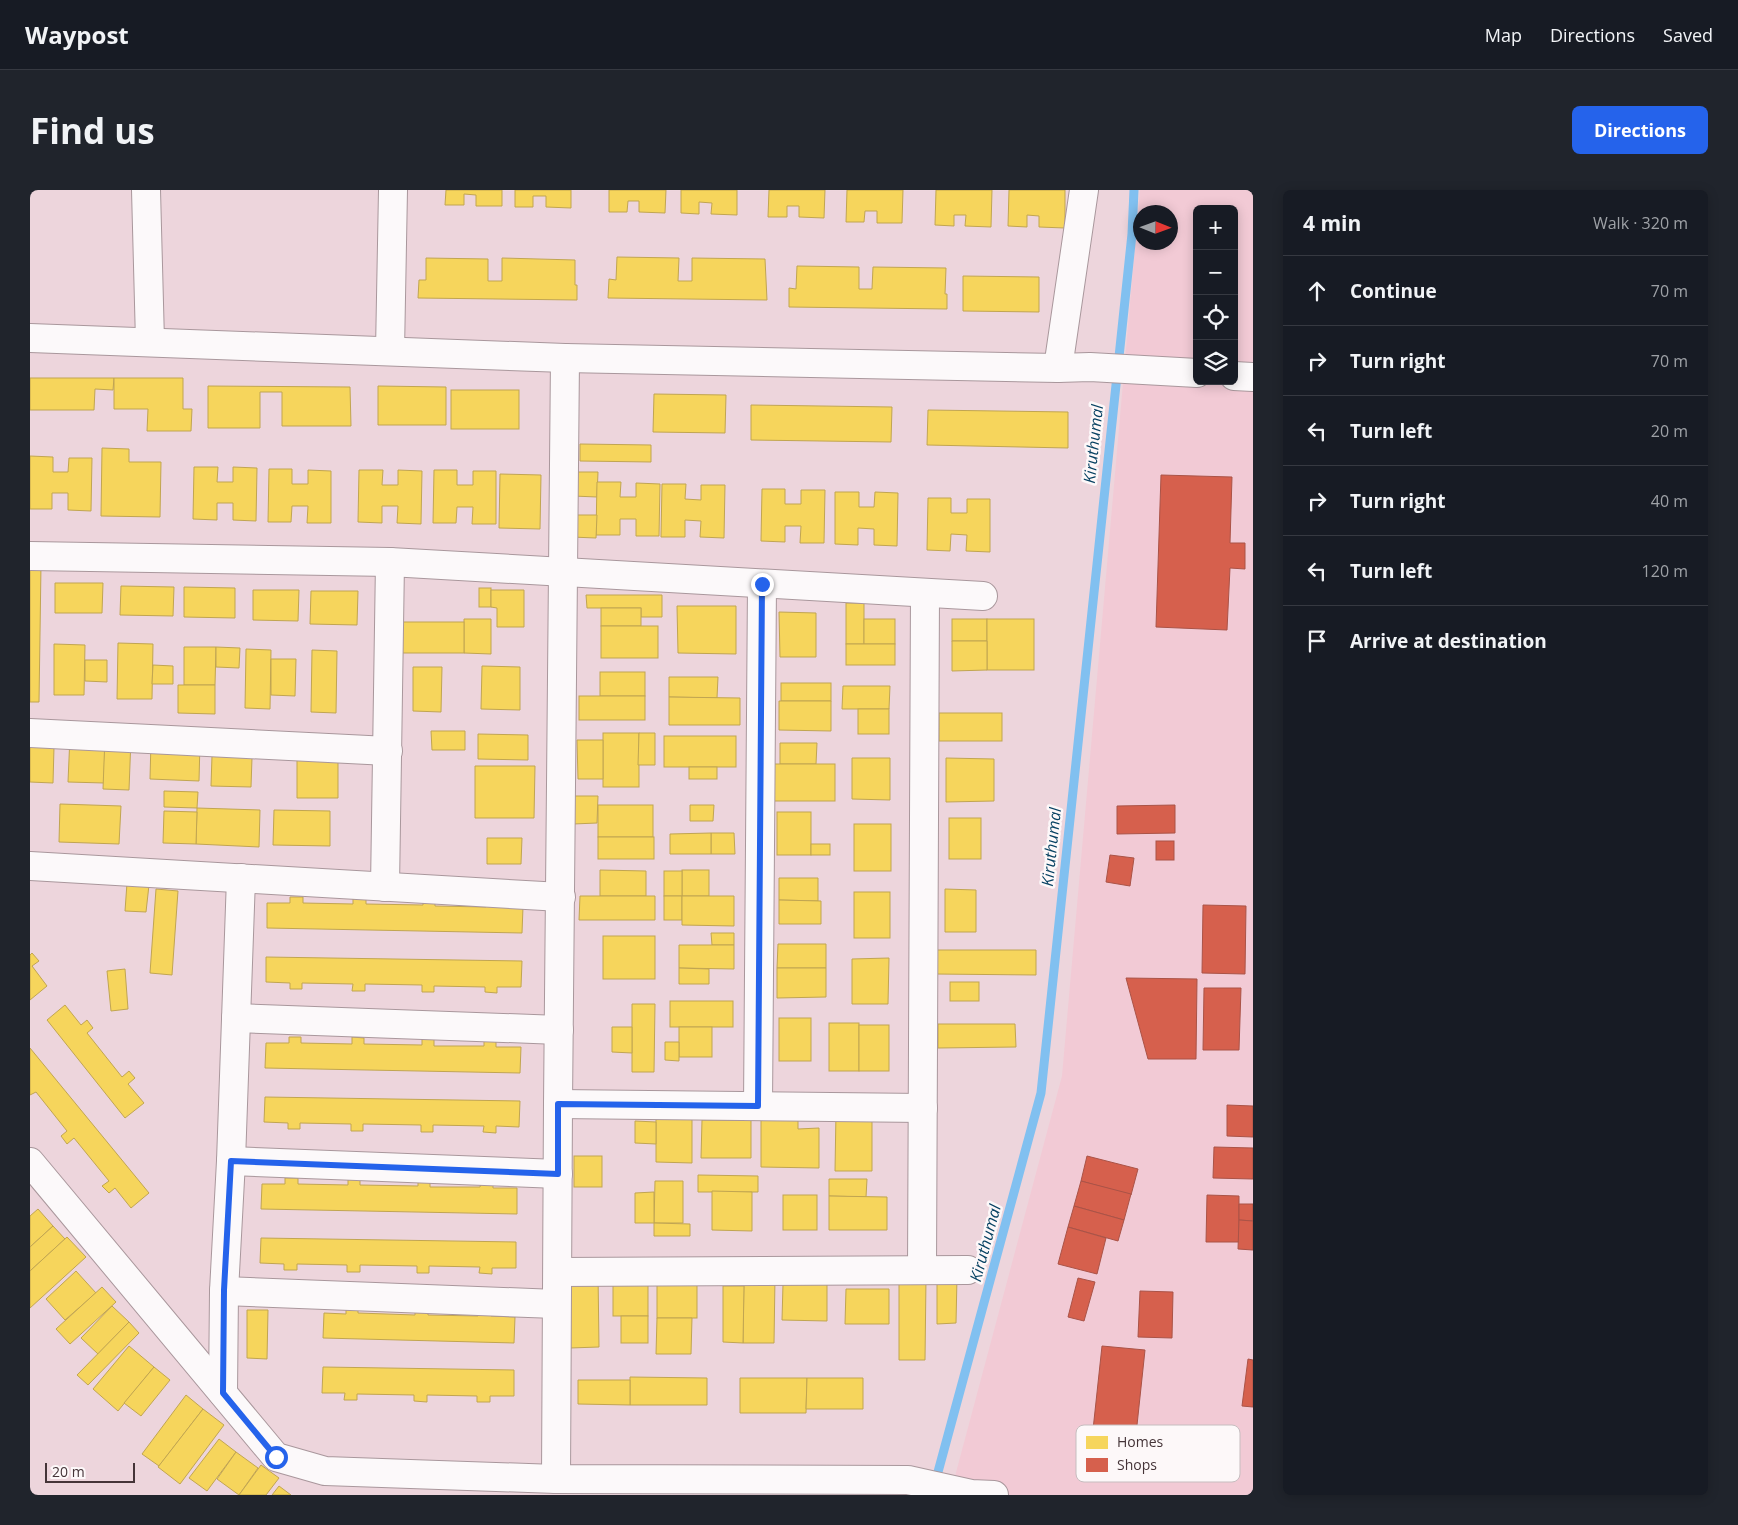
<!DOCTYPE html>
<meta charset="utf-8">
<style>
body{margin:0;font-family:"Open Sans",sans-serif;background:#20242c;color:#f1f3f6}
.controls{position:absolute;right:15px;top:15px;display:grid;overflow:hidden;border-radius:8px;box-shadow:0 2px 12px #0003}
.controls button{width:45px;height:45px;display:grid;place-items:center;padding:0;border:0;border-bottom:1px solid #363941;background:#171b24;color:#f1f3f6;font:25px sans-serif}
.compass{position:absolute;left:1103px;top:15px;width:45px;height:45px;border-radius:50%;background:#171b24;box-shadow:0 2px 12px #0003;rotate:91deg}
.scale{position:absolute;left:15px;bottom:12px;width:90px;box-sizing:border-box;padding-left:5px;border:2px solid #453438;border-top:0;font-size:14px;line-height:18px;white-space:nowrap;color:#453438;-webkit-text-stroke:4px #fdf8f9;paint-order:stroke}
.stop{position:absolute;width:15px;height:15px;margin:-11px;border:4px solid #2563eb;border-radius:50%;background:#fff}
.stop.end{background:#2563eb;border-color:#fff;box-shadow:0 1px 5px #0008}
.list{margin:0;padding:0;list-style:none}
h2{display:flex;justify-content:space-between;align-items:center;height:65px;margin:0;padding:0 20px;font-size:21px}
h2 small{font-size:16px;font-weight:400;color:#9ea1a6}
.list li{display:grid;grid-template-columns:32px 1fr auto;gap:15px;align-items:center;box-sizing:border-box;height:70px;padding:0 20px;border-top:1px solid #363941}
.list b{display:block;font-size:19px;white-space:nowrap}
.list em{font-size:16px;font-style:normal;color:#9ea1a6}
.icon{flex:none;width:28px;height:28px;fill:none;stroke:currentColor;stroke-width:2;stroke-linecap:round;stroke-linejoin:round}
.map{position:relative;flex:none;width:1223px;height:1305px;overflow:hidden;border-radius:8px}
header{display:flex;align-items:center;gap:30px;box-sizing:border-box;height:70px;padding:0 25px;background:#171b24;border-bottom:1px solid #363941}
header strong{font-size:24px}
nav{display:flex;gap:28px;margin-inline-start:auto;font-size:18px}
.intro{display:flex;align-items:center;justify-content:space-between;box-sizing:border-box;height:120px;padding:0 30px}
h1{margin:0;font-size:35px}
.button{padding:12px 22px;border-radius:8px;background:#2563eb;color:#fff;font-size:18px;font-weight:700}
main{display:flex;gap:30px;padding:0 30px}
aside{flex:1;background:#171b24;border-radius:8px;box-shadow:0 2px 12px #0003}
.map>svg:first-child{display:block}
.built{fill:#f2cad5;fill-rule:evenodd}
.homes{fill:#f6d55c;stroke:#c1a551}
.shops{fill:#d6604d;stroke:#aa5347}
.lines{fill:none;stroke-linecap:round;stroke-linejoin:round}
.stream{stroke:#81c0f0;stroke-width:9}
.minor-casing{stroke:#a9979c;stroke-width:30}
.minor{stroke:#fcf9fa;stroke-width:28}
.route{stroke:#2563eb;stroke-width:6}
.labels{text-anchor:middle;stroke-width:5;stroke-linejoin:round;paint-order:stroke}
.water-label{font-size:16px;font-style:italic;fill:#074162;stroke:#fdf8f9}
.key{fill:#fdf8f9;stroke:#c6bdbf;stroke-width:1}
.key-label{font-size:14px;fill:#453438}
</style>
<header>
<strong>Waypost</strong>
<nav><a>Map</a><a>Directions</a><a>Saved</a></nav>
</header>
<div class="intro"><h1>Find us</h1><a class="button">Directions</a></div>
<main>
<div class="map">
<svg width="1223" height="1305" viewBox="0 0 1223 1305">
<rect width="100%" height="100%" fill="#edd5dc"/>
<path class="built" d="M 1110,0 L 1223,0 L 1223,1305 L 920,1305 L 1032,886 ZM 1167,19 L 1204,19 L 1204,191 L 1167,191 ZM 1110,22 L 1140,22 L 1140,52 L 1110,52 Z"/>
<g class="homes">
<polygon points="416,0 472,0 472,16 446,16 446,5 434,4 434,15 415,15"/>
<polygon points="485,0 541,0 541,18 516,17 516,6 503,6 503,17 485,17"/>
<polygon points="579,0 636,0 635,23 609,22 609,11 598,11 597,22 579,22"/>
<polygon points="651,0 707,0 707,25 681,24 682,13 669,12 669,24 651,23"/>
<polygon points="739,0 795,0 794,28 769,27 769,16 757,16 757,27 738,27"/>
<polygon points="817,0 873,0 872,33 847,33 847,21 835,21 834,32 816,32"/>
<polygon points="906,0 962,0 961,37 935,36 936,25 924,25 924,36 905,35"/>
<polygon points="979,0 1035,0 1035,38 1009,37 1009,26 997,25 997,37 978,36"/>
<polygon points="587,67 649,68 648,91 662,91 662,68 735,69 737,110 578,108 579,89 586,90"/>
<polygon points="396,68 458,69 458,91 472,91 472,68 545,70 545,95 547,95 547,110 388,108 389,90 396,90"/>
<polygon points="767,76 829,77 829,99 842,99 843,77 916,78 915,104 917,104 917,119 759,117 759,98 766,99"/>
<polygon points="933,86 1009,87 1009,122 933,121"/>
<polygon points="0,188 84,188 83,200 65,199 64,220 0,220"/>
<polygon points="84,188 153,188 153,219 162,219 161,241 117,241 118,219 84,219"/>
<polygon points="178,196 320,197 321,236 252,236 252,202 230,202 230,238 178,238"/>
<polygon points="348,196 416,197 416,235 348,235"/>
<rect x="421" y="200" width="68" height="39"/>
<polygon points="624,204 696,205 695,243 623,242"/>
<polygon points="721,215 862,217 861,252 721,250"/>
<polygon points="898,220 1038,222 1038,258 897,255"/>
<polygon points="550,254 621,255 621,272 550,271"/>
<polygon points="72,258 99,259 99,272 131,272 130,327 71,326"/>
<polygon points="0,266 23,267 23,282 38,282 39,268 62,268 61,321 38,320 38,303 22,303 22,319 0,319"/>
<polygon points="164,277 188,277 187,292 203,292 203,277 227,278 226,331 203,330 203,313 187,313 187,330 163,329"/>
<polygon points="239,279 262,279 262,294 278,294 278,280 301,281 301,333 277,333 278,316 262,316 261,332 238,332"/>
<polygon points="329,280 353,280 352,295 368,295 368,280 392,281 391,334 367,333 368,316 352,316 352,333 328,332"/>
<polygon points="404,280 427,280 427,295 443,295 443,281 466,281 466,334 442,334 443,317 427,317 426,333 403,333"/>
<polygon points="544,282 568,282 567,307 543,306"/>
<polygon points="470,284 511,285 510,339 469,338"/>
<polygon points="567,292 591,292 590,307 606,307 606,293 630,294 629,346 606,346 606,329 590,329 590,345 566,345"/>
<polygon points="632,294 656,294 655,309 671,310 671,295 695,295 694,348 670,347 671,331 655,330 655,347 631,347"/>
<polygon points="732,299 755,299 755,314 771,314 771,300 795,300 794,353 770,353 771,336 755,336 755,352 731,351"/>
<polygon points="805,302 829,302 829,317 844,317 845,302 868,303 867,356 844,355 844,339 828,338 828,355 805,354"/>
<polygon points="898,308 921,308 921,323 937,323 937,309 960,309 960,362 936,361 937,345 921,344 920,361 897,360"/>
<polygon points="541,325 567,325 566,348 541,347"/>
<polygon points="0,375 11,375 9,512 0,512"/>
<polygon points="25,393 73,393 72,423 25,423"/>
<polygon points="91,396 144,397 143,426 90,425"/>
<polygon points="154,397 205,398 205,428 154,427"/>
<rect x="449" y="398" width="12" height="19"/>
<polygon points="223,400 269,400 268,431 223,430"/>
<polygon points="461,400 494,400 494,437 467,437 467,418 461,417"/>
<polygon points="281,401 328,401 327,435 280,434"/>
<polygon points="556,405 632,405 632,427 611,427 611,418 557,418"/>
<rect x="816" y="413" width="18" height="41"/>
<polygon points="647,416 706,416 706,464 648,463"/>
<rect x="571" y="418" width="40" height="18"/>
<polygon points="749,422 786,423 786,467 750,467"/>
<polygon points="434,429 461,429 461,464 434,463"/>
<rect x="834" y="429" width="31" height="25"/>
<rect x="922" y="429" width="35" height="22"/>
<rect x="957" y="429" width="47" height="51"/>
<rect x="372" y="432" width="62" height="31"/>
<rect x="571" y="436" width="57" height="32"/>
<polygon points="922,451 957,451 957,480 922,481"/>
<polygon points="88,453 123,454 122,509 87,509"/>
<polygon points="24,454 55,455 54,505 24,505"/>
<rect x="816" y="454" width="49" height="21"/>
<polygon points="154,457 186,457 185,495 154,495"/>
<polygon points="186,457 210,458 209,478 186,477"/>
<polygon points="216,459 241,460 240,519 215,518"/>
<polygon points="282,460 307,461 306,523 281,522"/>
<polygon points="241,469 266,469 265,506 241,505"/>
<polygon points="55,470 77,470 77,492 55,491"/>
<polygon points="123,475 143,476 143,494 122,494"/>
<polygon points="452,476 490,477 490,520 451,519"/>
<polygon points="383,477 412,477 411,522 383,521"/>
<rect x="570" y="482" width="45" height="24"/>
<polygon points="639,487 688,487 687,508 639,507"/>
<rect x="751" y="493" width="50" height="18"/>
<polygon points="148,495 185,495 185,524 148,523"/>
<polygon points="813,496 860,496 859,519 812,519"/>
<rect x="549" y="506" width="66" height="24"/>
<polygon points="639,507 710,508 710,535 639,535"/>
<polygon points="749,511 801,511 801,541 749,540"/>
<rect x="828" y="519" width="31" height="25"/>
<rect x="909" y="523" width="63" height="28"/>
<polygon points="401,541 435,541 435,560 402,560"/>
<rect x="573" y="543" width="36" height="54"/>
<polygon points="609,543 625,543 625,575 608,575"/>
<polygon points="448,544 498,545 498,570 448,569"/>
<polygon points="40,546 75,547 74,593 38,592"/>
<rect x="634" y="546" width="72" height="31"/>
<polygon points="75,547 101,548 99,600 73,599"/>
<polygon points="547,550 573,550 573,589 548,589"/>
<polygon points="121,551 170,553 169,591 120,589"/>
<polygon points="750,553 787,553 786,574 750,574"/>
<polygon points="0,556 24,557 23,593 0,592"/>
<polygon points="267,560 308,561 308,608 267,608"/>
<polygon points="182,566 222,568 221,597 181,596"/>
<polygon points="822,568 860,568 860,610 822,609"/>
<polygon points="916,568 964,569 964,611 916,612"/>
<rect x="743" y="574" width="62" height="37"/>
<polygon points="445,576 505,576 504,628 445,628"/>
<rect x="659" y="577" width="28" height="12"/>
<polygon points="134,601 168,602 167,618 134,617"/>
<polygon points="543,606 568,606 567,633 543,634"/>
<polygon points="30,614 91,616 89,654 29,652"/>
<rect x="568" y="615" width="55" height="32"/>
<polygon points="660,615 684,615 683,631 660,631"/>
<polygon points="167,618 230,620 229,657 166,654"/>
<polygon points="244,620 300,621 300,656 243,655"/>
<polygon points="134,621 167,622 166,654 133,653"/>
<rect x="747" y="622" width="34" height="43"/>
<rect x="919" y="628" width="32" height="41"/>
<rect x="824" y="634" width="37" height="47"/>
<polygon points="681,643 704,643 705,664 681,664"/>
<polygon points="681,643 681,664 640,664 640,644"/>
<rect x="568" y="647" width="56" height="22"/>
<polygon points="457,648 492,648 491,674 457,674"/>
<rect x="781" y="654" width="19" height="11"/>
<polygon points="570,680 616,681 616,706 570,706"/>
<rect x="652" y="680" width="27" height="26"/>
<rect x="634" y="681" width="18" height="25"/>
<polygon points="749,688 788,688 788,711 749,710"/>
<polygon points="97,693 119,695 116,722 95,721"/>
<polygon points="126,699 148,701 142,785 120,783"/>
<polygon points="915,699 946,700 946,742 915,742"/>
<rect x="824" y="702" width="36" height="46"/>
<polygon points="550,706 625,706 625,730 549,730"/>
<rect x="634" y="706" width="18" height="24"/>
<polygon points="652,706 704,706 704,736 652,735"/>
<polygon points="260,707 273,707 273,713 323,714 323,707 336,708 336,714 393,715 393,709 405,709 405,716 456,717 456,711 493,717 492,743 237,738 237,713 260,713"/>
<polygon points="749,710 791,711 791,734 749,734"/>
<polygon points="681,743 704,743 704,755 682,755"/>
<rect x="573" y="746" width="52" height="43"/>
<polygon points="748,754 796,754 796,778 747,778"/>
<polygon points="649,755 704,755 704,779 649,778"/>
<polygon points="905,760 1006,760 1006,785 905,784"/>
<polygon points="2,763 9,771 2,776 17,796 0,810 0,765"/>
<polygon points="236,767 492,771 491,797 467,797 467,803 455,802 455,797 404,796 404,802 392,802 392,795 335,794 335,801 322,801 323,794 272,793 272,799 260,799 260,793 236,792"/>
<polygon points="859,768 858,814 822,814 822,769"/>
<polygon points="649,778 679,779 679,794 649,794"/>
<polygon points="747,778 796,778 796,807 747,808"/>
<polygon points="95,779 98,819 81,821 77,781"/>
<rect x="920" y="792" width="29" height="19"/>
<rect x="640" y="811" width="63" height="26"/>
<polygon points="602,814 625,814 624,882 602,882"/>
<polygon points="35,815 51,835 57,830 63,838 57,843 92,887 99,881 105,888 98,894 114,913 95,928 17,830"/>
<rect x="749" y="828" width="32" height="43"/>
<rect x="799" y="833" width="30" height="48"/>
<polygon points="908,834 985,834 986,857 908,858"/>
<rect x="829" y="835" width="30" height="46"/>
<polygon points="582,837 602,837 602,863 582,862"/>
<rect x="649" y="837" width="33" height="30"/>
<polygon points="259,847 271,847 271,853 322,854 322,847 334,848 334,854 392,855 392,849 404,849 404,856 454,856 454,851 466,851 466,857 491,857 490,883 235,878 236,853 259,853"/>
<polygon points="635,852 649,852 649,871 635,870"/>
<polygon points="0,858 119,1003 101,1018 85,998 79,1003 72,996 79,991 44,948 37,954 31,946 37,941 6,902 0,905"/>
<polygon points="235,907 490,911 489,937 466,936 466,943 453,942 454,936 403,935 403,942 391,942 391,935 333,934 333,941 321,941 321,934 270,933 270,939 258,939 258,933 234,932"/>
<polygon points="626,917 662,918 662,973 626,972"/>
<polygon points="806,922 842,922 842,981 805,981"/>
<polygon points="731,927 768,927 768,939 789,938 789,978 731,977"/>
<polygon points="672,930 721,930 721,968 671,968"/>
<polygon points="605,931 626,932 626,954 605,953"/>
<rect x="544" y="966" width="28" height="31"/>
<polygon points="668,985 728,986 728,1002 668,1002"/>
<polygon points="255,988 268,988 268,994 318,995 318,988 330,988 330,995 388,996 388,989 400,990 400,997 450,997 451,992 463,992 463,998 487,998 487,1024 231,1019 232,994 255,994"/>
<polygon points="799,989 837,989 836,1007 799,1006"/>
<polygon points="625,991 653,991 653,1033 624,1033"/>
<polygon points="682,1001 722,1002 722,1041 682,1040"/>
<polygon points="624,1002 624,1033 605,1033 605,1003"/>
<rect x="753" y="1005" width="34" height="35"/>
<polygon points="799,1006 857,1007 857,1040 799,1040"/>
<polygon points="8,1019 23,1036 0,1057 0,1026"/>
<polygon points="624,1033 660,1034 660,1046 624,1046"/>
<polygon points="23,1036 35,1049 0,1081 0,1057"/>
<polygon points="37,1047 56,1067 0,1118 0,1081"/>
<polygon points="231,1048 486,1052 486,1078 462,1078 462,1084 449,1083 450,1077 399,1076 399,1083 387,1083 387,1076 330,1075 330,1082 317,1082 317,1075 267,1074 267,1080 254,1080 254,1074 230,1073"/>
<polygon points="46,1081 66,1103 35,1130 16,1109"/>
<polygon points="539,1083 568,1083 569,1157 540,1158"/>
<rect x="583" y="1087" width="35" height="39"/>
<polygon points="714,1087 745,1087 744,1153 713,1153"/>
<polygon points="907,1087 927,1087 926,1133 907,1134"/>
<polygon points="869,1088 896,1088 895,1170 869,1170"/>
<rect x="627" y="1093" width="40" height="35"/>
<polygon points="753,1094 797,1094 797,1131 752,1130"/>
<polygon points="693,1096 714,1096 713,1153 693,1152"/>
<polygon points="72,1097 86,1112 40,1154 26,1139"/>
<polygon points="816,1099 859,1099 859,1134 815,1134"/>
<polygon points="82,1116 99,1132 68,1164 51,1148"/>
<polygon points="316,1117 328,1117 328,1123 385,1125 385,1118 398,1118 398,1125 448,1126 448,1120 461,1120 461,1126 485,1127 484,1153 293,1148 294,1123 316,1124"/>
<polygon points="217,1120 238,1120 237,1169 217,1168"/>
<rect x="591" y="1126" width="27" height="27"/>
<polygon points="627,1128 662,1128 661,1164 626,1164"/>
<polygon points="99,1132 109,1143 58,1195 47,1185"/>
<polygon points="99,1156 124,1177 88,1221 63,1199"/>
<polygon points="124,1177 140,1190 111,1226 94,1213"/>
<polygon points="293,1177 484,1180 484,1206 460,1206 460,1212 447,1212 447,1206 397,1205 397,1212 384,1211 384,1205 327,1204 327,1210 314,1210 315,1203 292,1203"/>
<polygon points="600,1187 677,1188 677,1215 600,1215"/>
<polygon points="710,1188 777,1188 776,1223 710,1223"/>
<polygon points="777,1188 833,1188 833,1219 776,1219"/>
<polygon points="548,1190 600,1190 600,1215 548,1214"/>
<polygon points="156,1205 173,1219 129,1276 112,1264"/>
<polygon points="173,1219 194,1235 150,1294 128,1277"/>
<polygon points="189,1249 206,1262 177,1301 159,1288"/>
<polygon points="206,1262 228,1278 209,1305 187,1289"/>
<polygon points="231,1275 249,1288 236,1305 209,1305"/>
<polygon points="249,1296 261,1305 242,1305"/>
</g>
<g class="shops">
<polygon points="1131,285 1202,287 1200,353 1215,353 1215,379 1200,378 1197,440 1126,437"/>
<polygon points="1145,615 1145,643 1087,644 1087,616"/>
<rect x="1126" y="651" width="18" height="19"/>
<polygon points="1080,665 1104,668 1100,696 1076,692"/>
<polygon points="1173,715 1216,716 1215,784 1172,783"/>
<polygon points="1096,788 1167,789 1166,869 1118,869"/>
<polygon points="1174,798 1211,798 1209,860 1173,860"/>
<polygon points="1197,915 1223,916 1223,947 1197,946"/>
<polygon points="1184,957 1223,958 1223,989 1183,988"/>
<polygon points="1057,966 1108,979 1101,1005 1051,991"/>
<polygon points="1051,991 1101,1004 1094,1030 1044,1016"/>
<polygon points="1177,1005 1209,1006 1209,1052 1176,1052"/>
<polygon points="1209,1014 1223,1014 1223,1031 1209,1030"/>
<polygon points="1044,1016 1094,1030 1088,1051 1038,1037"/>
<polygon points="1209,1030 1223,1031 1223,1060 1208,1059"/>
<polygon points="1038,1037 1076,1048 1067,1084 1028,1074"/>
<polygon points="1048,1088 1065,1092 1054,1131 1038,1127"/>
<polygon points="1110,1101 1143,1102 1142,1148 1108,1147"/>
<polygon points="1072,1156 1115,1160 1102,1282 1059,1277"/>
<polygon points="1218,1169 1223,1170 1223,1217 1212,1216"/>
</g>
<g class="lines">
<polyline class="stream" points="905,1293 1011,903 1102,44 1104,0"/>
<defs>
<g id="minor">
<polyline points="116,0 120,151"/>
<polyline points="0,148 535,168 1028,178 1060,177 1167,183"/>
<polyline points="360,161 363,0"/>
<polyline points="1028,178 1054,0"/>
<polyline points="1204,186 1223,187"/>
<polyline points="0,366 360,372 953,406"/>
<polyline points="0,543 358,561"/>
<polyline points="0,676 531,707"/>
<polyline points="355,697 360,372"/>
<polyline points="206,828 529,840"/>
<polyline points="528,914 893,918"/>
<polyline points="728,916 732,394"/>
<polyline points="201,971 528,984"/>
<polyline points="0,972 246,1267 295,1281 526,1289 878,1290 941,1304 964,1305"/>
<polyline points="892,1080 895,403"/>
<polyline points="528,1082 938,1080"/>
<polyline points="194,1101 526,1114"/>
<polyline points="193,1203 194,1101 201,971 211,688"/>
<polyline points="526,1289 528,914 535,168"/>
</g>
</defs>
<use href="#minor" class="minor-casing"/>
<use href="#minor" class="minor"/>
</g>
<g class="lines">
<polyline class="route" points="246,1267 193,1203 194,1100 201,971 528,984 528,914 728,916 732,394"/>
</g>
<g class="labels">
<g class="water-label">
<text transform="translate(1063 254) rotate(-84)" y="6">Kiruthumal</text>
<text transform="translate(1021 657) rotate(-84)" y="6">Kiruthumal</text>
<text transform="translate(955 1053) rotate(-75)" y="6">Kiruthumal</text>
</g>
</g>
<rect x="1046" y="1235" width="164" height="57" rx="8" class="key"/>
<rect x="1056" y="1246" width="22" height="13" fill="#f6d55c"/>
<rect x="1056" y="1268" width="22" height="14" fill="#d6604d"/>
<g class="key-label">
<text x="1087" y="1257">Homes</text>
<text x="1087" y="1280">Shops</text>
</g>
</svg>
<div class="controls">
<button>+</button>
<button>−</button>
<button><svg class="icon" aria-label="locate" viewBox="0 0 24 24"><circle cx="12" cy="12" r="6"/><path d="M12 2v4M12 18v4M2 12h4M18 12h4"/></svg></button>
<button><svg class="icon" aria-label="layers" viewBox="0 0 24 24"><path d="M12 4l9 5-9 5-9-5zM3 14l9 5 9-5"/></svg></button>
</div>
<svg class="compass" viewBox="-18 -18 36 36"><path d="M0-13l5 13h-10z" fill="#e53935"/><path d="M0 13l5-13h-10z" fill="#9ea1a6"/></svg>
<div class="scale">20 m</div>
<div class="stop" style="left:246px;top:1267px"></div>
<div class="stop end" style="left:732px;top:394px"></div>
</div>
<aside>
<h2>4 min<small>Walk · 320 m</small></h2>
<ul class="list">
<li><svg class="icon" aria-label="ahead" viewBox="0 0 24 24"><path d="M12 20V5M6 11l6-6 6 6"/></svg><div><b>Continue</b></div><em>70 m</em></li>
<li><svg class="icon" aria-label="right" viewBox="0 0 24 24"><path d="M7 20v-9h11M14 6l5 5-5 5"/></svg><div><b>Turn right</b></div><em>70 m</em></li>
<li><svg class="icon" aria-label="left" viewBox="0 0 24 24"><path d="M17 20v-9H6M10 6l-5 5 5 5"/></svg><div><b>Turn left</b></div><em>20 m</em></li>
<li><svg class="icon" aria-label="right" viewBox="0 0 24 24"><path d="M7 20v-9h11M14 6l5 5-5 5"/></svg><div><b>Turn right</b></div><em>40 m</em></li>
<li><svg class="icon" aria-label="left" viewBox="0 0 24 24"><path d="M17 20v-9H6M10 6l-5 5 5 5"/></svg><div><b>Turn left</b></div><em>120 m</em></li>
<li><svg class="icon" aria-label="arrive" viewBox="0 0 24 24"><path d="M6 21V4h12l-3 4 3 4H6"/></svg><div><b>Arrive at destination</b></div></li>
</ul>
</aside>
</main>
